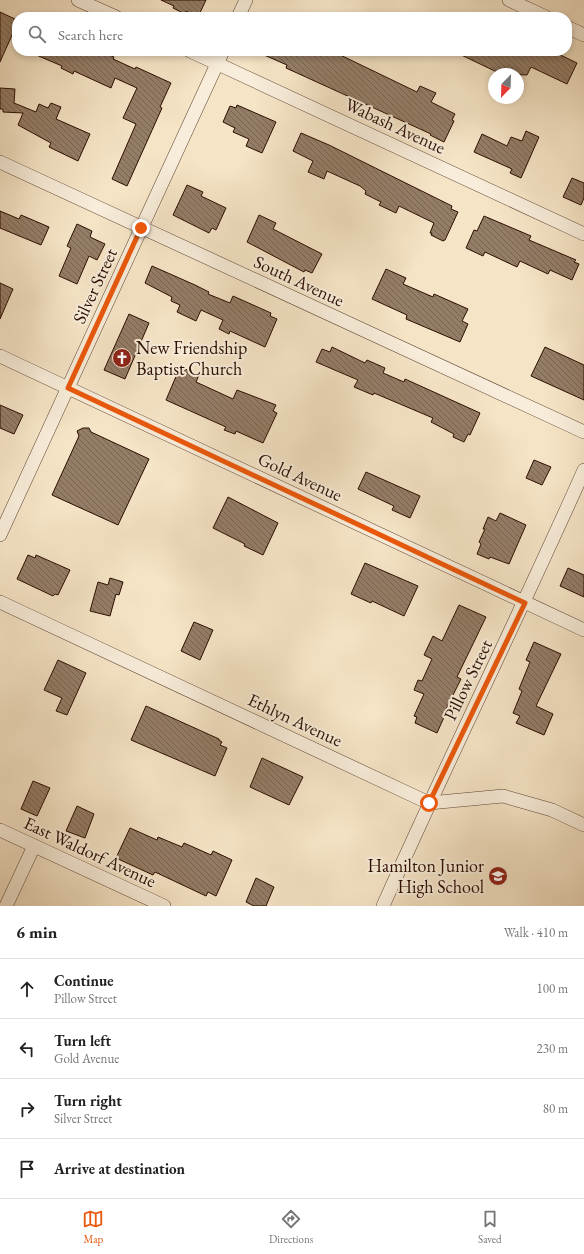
<!DOCTYPE html>
<meta charset="utf-8">
<style>
body{margin:0;font-family:"EB Garamond",serif;background:#f6f6f6;color:#222}
.compass{position:absolute;left:488px;top:68px;width:36px;height:36px;border-radius:50%;background:#fff;box-shadow:0 2px 6px #0003;rotate:203deg}
.stop{position:absolute;width:12px;height:12px;margin:-9px;border:3px solid #ea580c;border-radius:50%;background:#fff}
.stop.end{background:#ea580c;border-color:#fff;box-shadow:0 1px 4px #0008}
.list{margin:0;padding:0;list-style:none}
h2{display:flex;justify-content:space-between;align-items:center;height:52px;margin:0;padding:0 16px;font-size:17px}
h2 small{font-size:13px;font-weight:400;color:#767676}
.list li{display:grid;grid-template-columns:26px 1fr auto;gap:12px;align-items:center;box-sizing:border-box;height:60px;padding:0 16px;border-top:1px solid #e0e0e0}
.list b{display:block;font-size:15px;white-space:nowrap}
.list p{margin:0;font-size:13px;white-space:nowrap;color:#767676}
.list em{font-size:13px;font-style:normal;color:#767676}
.icon{flex:none;width:22px;height:22px;fill:none;stroke:currentColor;stroke-width:2;stroke-linecap:round;stroke-linejoin:round}
.map{position:relative;flex:none;width:584px;height:906px;overflow:hidden}
.search{position:absolute;background:#fff;box-shadow:0 2px 6px #0003;left:12px;right:12px;top:12px;height:44px;display:flex;align-items:center;gap:10px;box-sizing:border-box;padding:0 14px;border-radius:16px;color:#767676;font-size:15px}
.sheet{height:292px;background:#fff}
nav{display:flex;justify-content:space-around;align-items:center;box-sizing:border-box;height:56px;border-top:1px solid #e0e0e0;background:#fff;font-size:11px;color:#767676}
nav a{display:grid;justify-items:center;gap:2px}
nav .on{color:#ea580c}
.map>svg:first-child{display:block}
.building{fill:url(#building-back-hatch);stroke:#2b0d00}
.lines{fill:none;stroke-linecap:round;stroke-linejoin:round}
.street-casing{stroke:#5e4332;stroke-width:14}
.street{stroke:#f8edda;stroke-width:13}
.route{stroke:#ea580c;stroke-width:5}
.labels{text-anchor:middle;stroke-width:4;stroke-linejoin:round;paint-order:stroke}
.street-label{font-size:18px;fill:#2b0d00;stroke:#f8edda}
.poi-label{font-size:18px;fill:#2b0d00;stroke:#f8edda;text-anchor:start}
</style>
<div class="map">
<svg width="584" height="906" viewBox="0 0 584 906">
<defs>
<pattern id="building-back-hatch" width="6" height="6" patternUnits="userSpaceOnUse"><rect width="6" height="6" fill="#947d67"/><path d="M-1 5l2 2M0 0l6 6M5-1l2 2" fill="none" stroke="#796552"/></pattern>
</defs>
<rect width="100%" height="100%" fill="#f5e4c6"/>
<filter id="stains"><feTurbulence type="fractalNoise" baseFrequency=".005" numOctaves="4"/><feColorMatrix values="0 0 0 0 .2 0 0 0 0 .09 0 0 0 0 .02 0 0 0 .5 -.17"/></filter>
<radialGradient id="worn" r=".72"><stop offset=".6" stop-color="#630" stop-opacity="0"/><stop offset="1" stop-color="#630" stop-opacity=".3"/></radialGradient>
<g class="building">
<polygon points="161,0 206,0 198,17 186,11 185,14 173,8 174,6"/>
<polygon points="0,12 17,20 17,24 0,62"/>
<polygon points="27,51 96,51 102,54 103,52 114,57 113,59 135,69 136,67 171,83 160,107 162,108 127,186 112,179 136,124 123,118 137,88 115,78 111,88 74,71 73,74 61,68 62,66"/>
<polygon points="255,51 332,51 417,92 420,86 436,93 431,102 455,114 452,120 454,121 444,142 430,135 431,134 286,68 287,65"/>
<polygon points="453,51 552,51 577,63 567,84 531,67 527,75 501,74"/>
<polygon points="0,88 15,89 14,103 36,112 39,104 48,108 51,103 61,107 56,119 90,134 78,161 49,147 51,143 18,125 23,113 3,112 3,109 0,109"/>
<polygon points="237,105 276,122 262,153 246,146 249,139 233,132 235,128 223,122 230,106 236,108"/>
<polygon points="526,131 539,137 521,178 510,173 512,169 474,152 482,134 507,146 511,137 522,141"/>
<polygon points="301,133 329,145 452,206 451,209 458,212 445,240 443,241 431,235 432,233 430,233 434,223 399,206 396,213 379,205 381,202 365,194 366,191 360,186 327,171 324,179 308,172 313,161 293,151"/>
<polygon points="572,178 584,183 584,198 581,205 563,197"/>
<polygon points="187,185 203,192 201,196 226,208 216,230 212,228 209,233 173,215"/>
<polygon points="0,211 19,219 21,215 49,227 41,245 0,228"/>
<polygon points="259,215 276,223 273,229 322,254 312,273 305,270 304,272 247,242"/>
<polygon points="484,216 531,236 529,240 576,260 574,262 579,264 572,280 550,270 548,274 520,261 517,267 485,252 483,256 466,248 474,230 477,231"/>
<polygon points="77,224 92,231 90,237 105,244 97,260 89,256 77,284 59,276 71,248 67,246"/>
<polygon points="152,266 195,285 209,292 208,294 230,303 233,296 271,313 270,316 277,319 265,347 230,331 229,334 219,329 223,320 201,310 196,321 177,312 180,305 171,301 172,297 145,283"/>
<polygon points="386,269 406,278 403,284 433,297 434,294 468,309 462,321 468,324 460,342 406,319 407,315 372,299"/>
<polygon points="0,283 13,289 0,319"/>
<polygon points="129,314 149,323 125,379 104,370"/>
<polygon points="332,347 365,363 367,360 385,368 383,373 404,382 405,379 480,413 470,435 468,434 464,442 453,437 454,434 431,422 433,418 374,393 373,395 354,387 358,380 316,362 322,349 330,352"/>
<polygon points="545,347 584,365 584,400 531,376"/>
<polygon points="180,367 199,375 196,382 233,399 237,390 276,405 273,411 277,413 263,443 236,431 235,434 224,430 226,427 166,400"/>
<polygon points="0,405 23,415 14,434 0,428"/>
<polygon points="83,428 89,428 91,432 149,459 118,525 52,495 79,436 77,431"/>
<polygon points="534,460 551,467 542,485 526,478"/>
<polygon points="366,472 420,496 410,518 392,510 394,506 358,489"/>
<polygon points="228,497 278,523 263,555 244,546 245,544 213,528"/>
<polygon points="500,513 526,525 509,564 490,557 489,559 477,554 481,544 479,542 485,529 483,529 488,517 496,521"/>
<polygon points="28,555 35,558 36,555 70,570 58,595 55,594 53,596 17,579"/>
<polygon points="365,563 418,586 404,616 372,601 371,603 351,594"/>
<polygon points="568,568 584,575 584,597 560,586"/>
<polygon points="110,578 123,582 119,595 116,594 110,616 90,611 98,582 108,585"/>
<polygon points="459,605 486,617 457,677 461,679 443,715 445,715 437,733 415,723 417,717 414,716 424,694 414,690 418,680 422,681 432,659 424,655 433,636 442,641"/>
<polygon points="194,622 213,630 200,660 181,651"/>
<polygon points="534,642 561,654 536,706 553,714 544,735 516,723 520,716 513,713 522,691 519,689 530,662 526,660"/>
<polygon points="58,660 86,673 67,715 56,711 62,698 44,690"/>
<polygon points="146,706 219,739 219,740 222,742 220,745 227,748 215,776 131,740"/>
<polygon points="262,758 303,777 289,805 250,787"/>
<polygon points="33,781 50,788 37,816 21,809"/>
<polygon points="77,806 94,814 85,838 66,831"/>
<polygon points="130,828 157,840 158,837 182,847 184,843 211,855 213,851 232,860 216,896 208,892 206,896 155,872 153,875 116,858"/>
<polygon points="256,878 274,887 266,906 254,906 246,902"/>
</g>
<g class="lines">
<defs>
<g id="street">
<polyline points="78,0 116,17"/>
<polyline points="509,0 546,17"/>
<polyline points="238,17 246,0"/>
<polyline points="567,27 584,35"/>
<polyline points="190,51 584,234"/>
<polyline points="0,162 584,432"/>
<polyline points="0,356 584,630"/>
<polyline points="0,535 223,51"/>
<polyline points="0,602 429,803 503,796 552,810 584,825"/>
<polyline points="0,830 164,906"/>
<polyline points="6,906 34,846"/>
<path d="M 383,906 C 448,760 519,616 584,470"/>
</g>
</defs>
<use href="#street" class="street-casing"/>
<use href="#street" class="street"/>
</g>
<g class="lines">
<polyline class="route" points="141,228 68,388 525,603 429,803"/>
</g>
<defs>
<symbol id="church-disc" viewBox="-11 -11 22 22"><circle r="9.5" fill="#8f2418" stroke="#f8edda"/><path d="M-1.2-6h2.4v3.5h3.3v2.4h-3.3V6h-2.4V-.1h-3.3v-2.4h3.3Z" fill="#fff"/></symbol>
<symbol id="school-disc" viewBox="-11 -11 22 22"><circle r="9.5" fill="#8f2418" stroke="#f8edda"/><path d="M0-5L7-2L0 1L-7-2ZM-4 1L0 2.5L4 1V4Q0 6-4 4Z" fill="#fff"/></symbol>
</defs>
<g fill-rule="evenodd">
<use href="#church-disc" x="111" y="347" width="22" height="22"/>
<use href="#school-disc" x="487" y="865" width="22" height="22"/>
</g>
<g class="labels">
<g class="street-label">
<text transform="translate(395 126) rotate(25)" y="6">Wabash Avenue</text>
<text transform="translate(299 281) rotate(25)" y="6">South Avenue</text>
<text transform="translate(95 286) rotate(-65)" y="6">Silver Street</text>
<text transform="translate(300 477) rotate(25)" y="6">Gold Avenue</text>
<text transform="translate(468 680) rotate(-64)" y="6">Pillow Street</text>
<text transform="translate(295 720) rotate(25)" y="6">Ethlyn Avenue</text>
<text transform="translate(90 852) rotate(25)" y="6">East Waldorf Avenue</text>
</g>
<g class="poi-label">
<text x="136" y="354">New Friendship<tspan x="136" dy="21">Baptist Church</tspan></text>
<text x="484" y="872" text-anchor="end">Hamilton Junior<tspan x="484" dy="21">High School</tspan></text>
</g>
</g>
<rect width="100%" height="100%" filter="url(#stains)"/>
<rect width="100%" height="100%" fill="url(#worn)"/>
</svg>
<svg class="compass" viewBox="-18 -18 36 36"><path d="M0-13l5 13h-10z" fill="#e53935"/><path d="M0 13l5-13h-10z" fill="#767676"/></svg>
<div class="stop" style="left:429px;top:803px"></div>
<div class="stop end" style="left:141px;top:228px"></div>
<div class="search"><svg class="icon" aria-label="search" viewBox="0 0 24 24"><circle cx="10" cy="10" r="6"/><path d="M15 15l6 6"/></svg>Search here</div>
</div>
<section class="sheet">
<h2>6 min<small>Walk · 410 m</small></h2>
<ul class="list">
<li><svg class="icon" aria-label="ahead" viewBox="0 0 24 24"><path d="M12 20V5M6 11l6-6 6 6"/></svg><div><b>Continue</b><p>Pillow Street</p></div><em>100 m</em></li>
<li><svg class="icon" aria-label="left" viewBox="0 0 24 24"><path d="M17 20v-9H6M10 6l-5 5 5 5"/></svg><div><b>Turn left</b><p>Gold Avenue</p></div><em>230 m</em></li>
<li><svg class="icon" aria-label="right" viewBox="0 0 24 24"><path d="M7 20v-9h11M14 6l5 5-5 5"/></svg><div><b>Turn right</b><p>Silver Street</p></div><em>80 m</em></li>
<li><svg class="icon" aria-label="arrive" viewBox="0 0 24 24"><path d="M6 21V4h12l-3 4 3 4H6"/></svg><div><b>Arrive at destination</b></div></li>
</ul>
</section>
<nav>
<a class="on"><svg class="icon" aria-label="map" viewBox="0 0 24 24"><path d="M3 6l6-2 6 2 6-2v14l-6 2-6-2-6 2zM9 4v14M15 6v14"/></svg>Map</a>
<a><svg class="icon" aria-label="directions" viewBox="0 0 24 24"><path d="M12 3l9 9-9 9-9-9zM9 14v-3h6M13 9l2 2-2 2"/></svg>Directions</a>
<a><svg class="icon" aria-label="saved" viewBox="0 0 24 24"><path d="M7 4h10v16l-5-4-5 4z"/></svg>Saved</a>
</nav>
